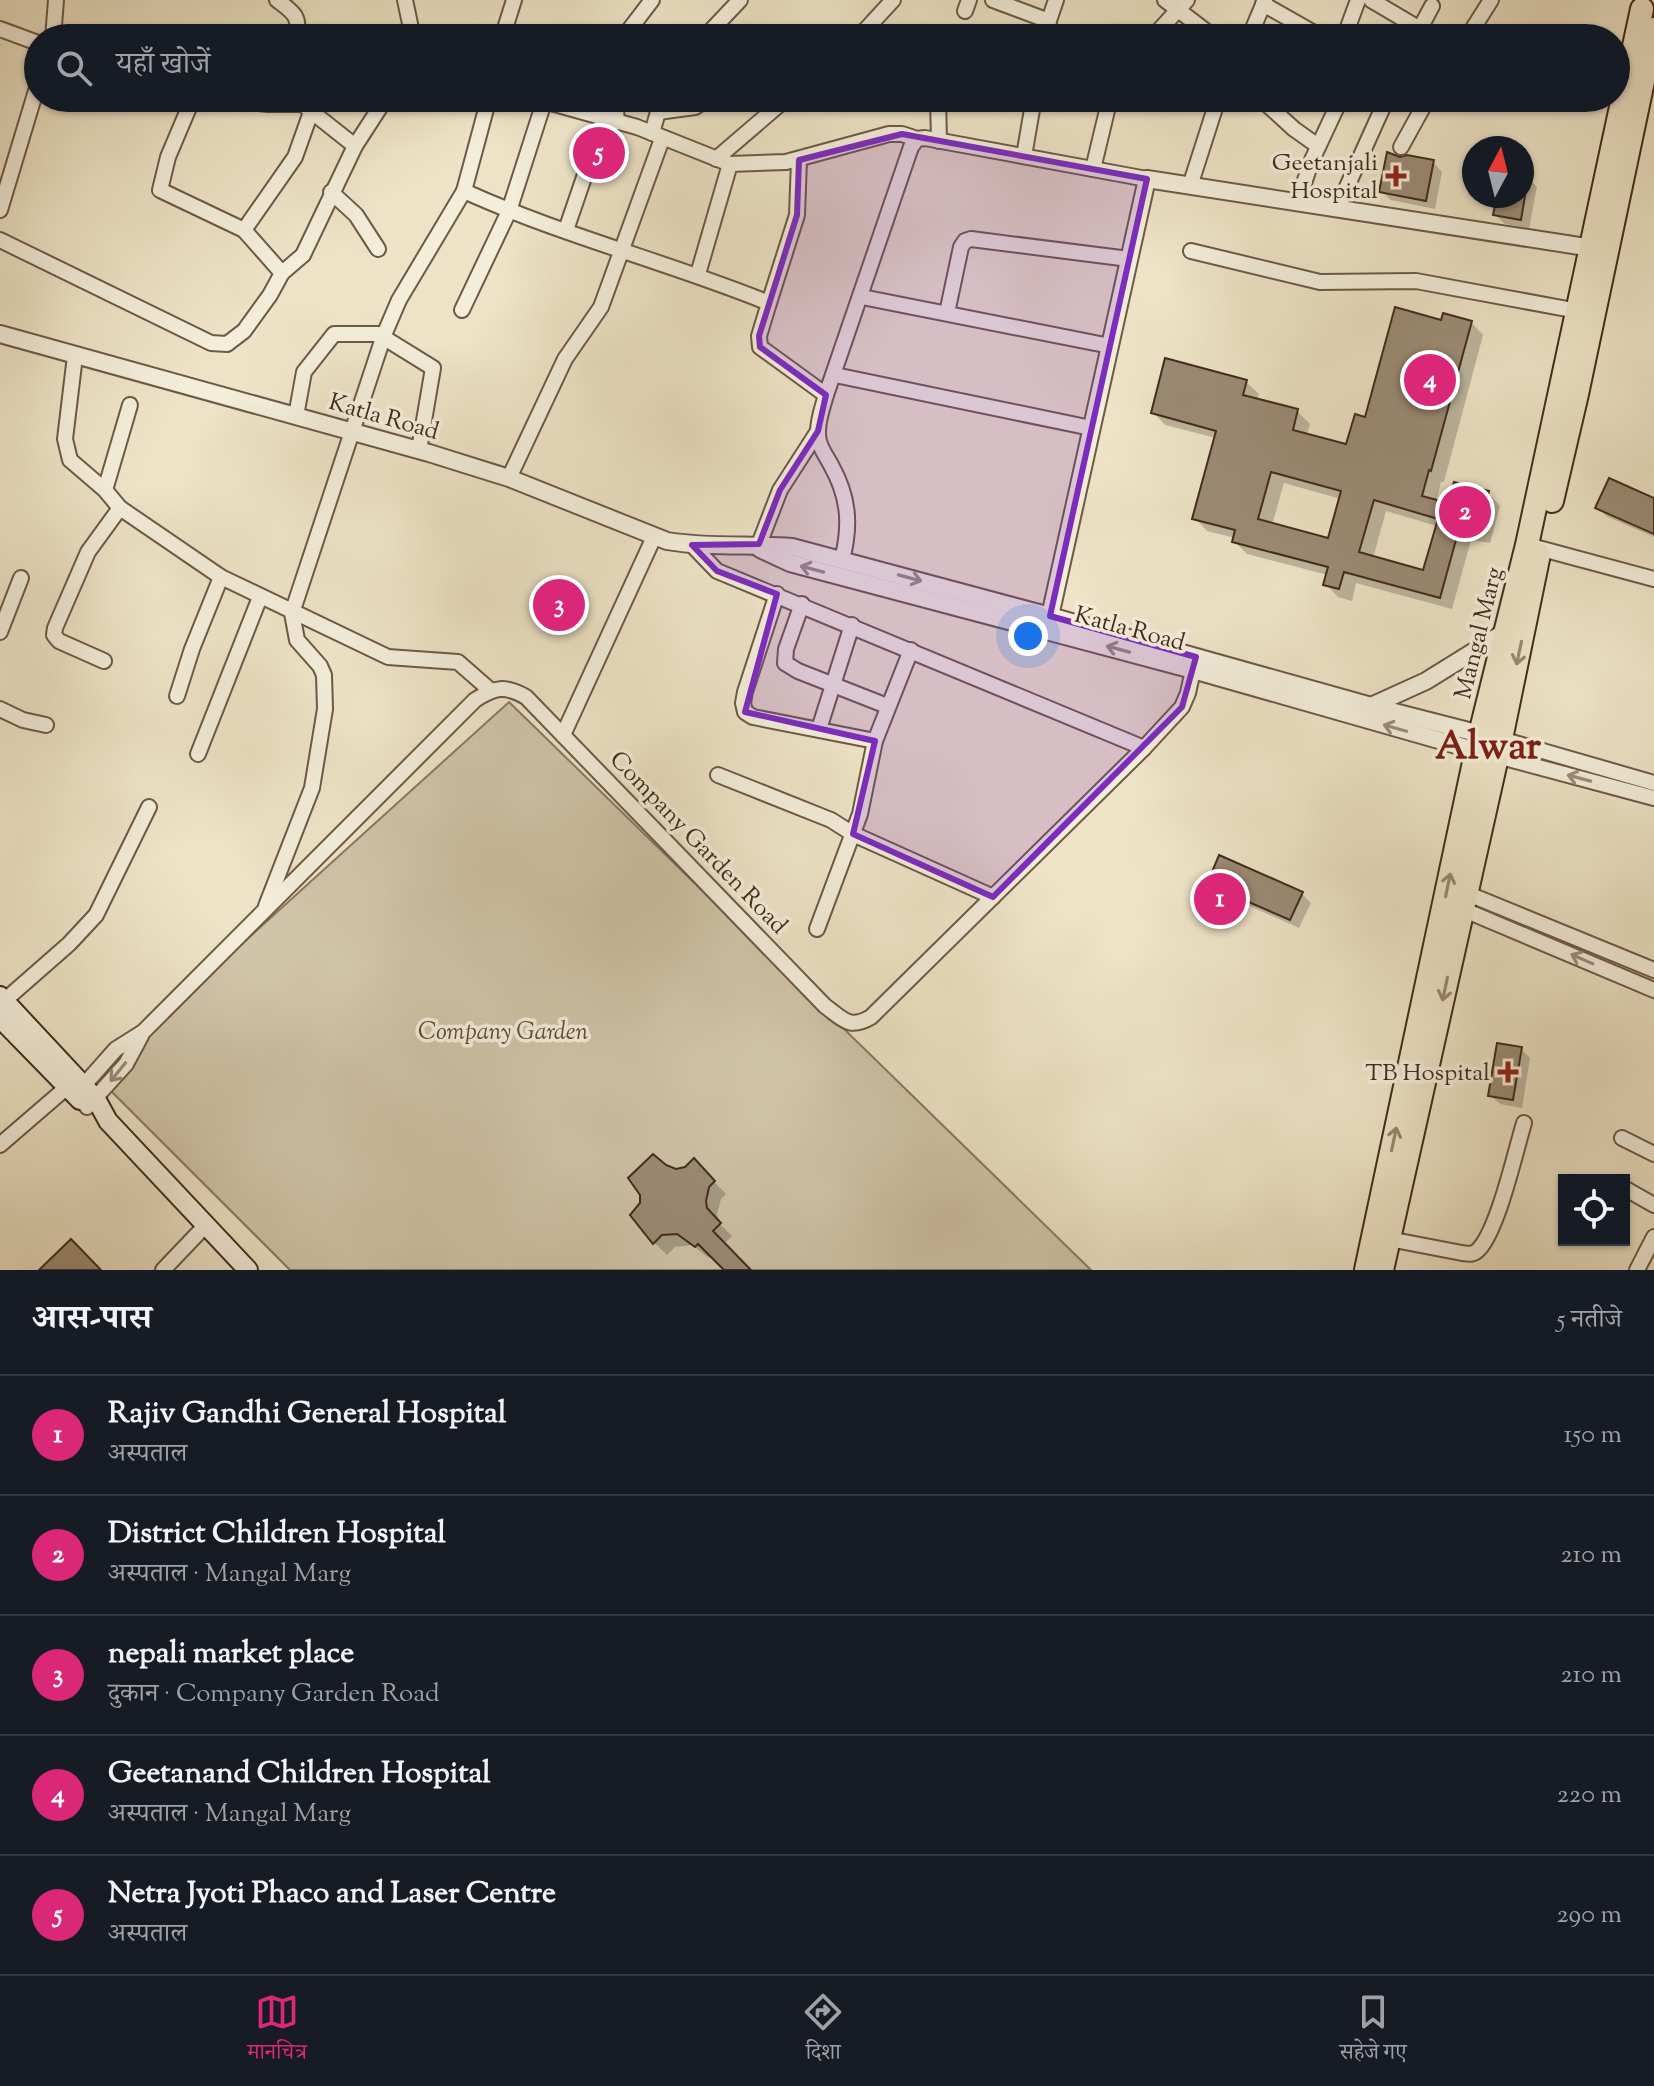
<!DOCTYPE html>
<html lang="hi">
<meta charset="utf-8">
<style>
body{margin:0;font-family:"Sorts Mill Goudy","Noto Serif Devanagari",serif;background:#242831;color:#f1f3f6}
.controls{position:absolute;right:24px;bottom:24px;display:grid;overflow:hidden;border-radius:0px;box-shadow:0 2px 6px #0004}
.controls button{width:72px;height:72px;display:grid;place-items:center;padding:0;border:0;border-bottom:2px solid #363941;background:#171b24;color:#f1f3f6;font:40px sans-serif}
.compass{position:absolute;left:1462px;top:136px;width:72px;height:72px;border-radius:50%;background:#171b24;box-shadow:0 2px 6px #0004;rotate:7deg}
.you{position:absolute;left:1028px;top:636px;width:28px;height:28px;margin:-20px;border:6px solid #fff;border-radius:50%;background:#1a73e8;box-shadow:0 0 0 12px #1a73e833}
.badge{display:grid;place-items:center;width:52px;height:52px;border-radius:50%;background:#db2777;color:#fff;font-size:26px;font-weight:700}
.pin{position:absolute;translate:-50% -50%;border:4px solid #fff;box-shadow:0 2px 8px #0006}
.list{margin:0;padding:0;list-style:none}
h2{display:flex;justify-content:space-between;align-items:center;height:104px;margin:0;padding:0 32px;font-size:34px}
h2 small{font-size:26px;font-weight:400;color:#9ea1a6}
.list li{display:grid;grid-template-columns:52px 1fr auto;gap:24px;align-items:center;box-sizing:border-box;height:120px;padding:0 32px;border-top:2px solid #363941}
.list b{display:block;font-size:30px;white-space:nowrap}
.list p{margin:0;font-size:26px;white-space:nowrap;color:#9ea1a6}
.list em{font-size:26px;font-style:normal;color:#9ea1a6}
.icon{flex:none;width:44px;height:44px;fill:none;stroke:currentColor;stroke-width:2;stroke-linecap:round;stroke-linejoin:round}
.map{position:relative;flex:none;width:1654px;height:1270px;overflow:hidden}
.search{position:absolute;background:#171b24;box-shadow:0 2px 6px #0004;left:24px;right:24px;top:24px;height:88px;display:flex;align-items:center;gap:20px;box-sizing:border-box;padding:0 28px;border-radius:44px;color:#9ea1a6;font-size:30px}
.sheet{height:704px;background:#171b24}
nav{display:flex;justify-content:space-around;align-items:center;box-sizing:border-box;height:112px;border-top:2px solid #363941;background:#171b24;font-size:22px;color:#9ea1a6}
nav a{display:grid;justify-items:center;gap:4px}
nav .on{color:#db2777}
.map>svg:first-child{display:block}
.green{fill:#d0c4a9;stroke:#897863;stroke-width:2}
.shadow{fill:#0003;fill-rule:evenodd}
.building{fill:#9b8b75;stroke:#422b1d;stroke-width:2;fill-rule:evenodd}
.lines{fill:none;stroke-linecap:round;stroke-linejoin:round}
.minor-casing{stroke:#6d5947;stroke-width:18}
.tertiary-casing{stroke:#6d5947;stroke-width:20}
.secondary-casing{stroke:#422b1d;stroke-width:22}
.primary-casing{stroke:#422b1d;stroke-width:26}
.minor{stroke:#f3edda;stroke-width:14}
.tertiary{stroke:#f3edda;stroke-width:16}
.secondary{stroke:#f3edda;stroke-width:18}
.primary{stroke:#ede3c6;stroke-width:22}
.oneway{stroke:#9a8c7c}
.oneway2{stroke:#988772}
.marked{fill:#7b2cbf;fill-opacity:0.2;stroke:#7b2cbf;stroke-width:6;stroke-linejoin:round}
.poi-dot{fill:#8f2418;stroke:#f3edda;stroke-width:3}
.labels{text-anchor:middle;stroke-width:7;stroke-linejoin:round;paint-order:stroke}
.poi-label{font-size:24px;fill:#422b1d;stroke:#f3edda;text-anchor:end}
.street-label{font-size:24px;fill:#422b1d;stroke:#f3edda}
.park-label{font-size:24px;font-style:italic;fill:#5e4a39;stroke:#f3edda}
.town-label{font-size:40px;font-weight:bold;fill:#7a1f14;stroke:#f3edda}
</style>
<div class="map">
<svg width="1654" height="1270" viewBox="0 0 1654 1270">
<rect width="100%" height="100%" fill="#ede3c6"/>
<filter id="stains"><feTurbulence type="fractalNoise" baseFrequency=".0025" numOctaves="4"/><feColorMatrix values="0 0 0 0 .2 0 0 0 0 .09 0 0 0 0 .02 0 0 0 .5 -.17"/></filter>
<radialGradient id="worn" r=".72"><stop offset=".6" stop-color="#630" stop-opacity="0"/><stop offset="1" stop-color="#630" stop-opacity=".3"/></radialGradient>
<polygon class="green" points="509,702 1091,1270 290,1270 96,1076"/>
<g class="shadow">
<polygon points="609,142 618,148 608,178 599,171"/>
<polygon points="1400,159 1433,162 1442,172 1435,209 1391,200 1381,191"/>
<polygon points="1522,177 1528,178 1537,187 1529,229 1505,224 1495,215 1499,196 1522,196"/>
<path d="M 1443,322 L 1471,322 L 1483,335 L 1444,482 L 1441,482 L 1436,502 L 1450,506 L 1488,493 L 1500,506 L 1490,543 L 1471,540 L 1452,609 L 1356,583 L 1352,601 L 1338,597 L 1326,584 L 1328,575 L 1247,554 L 1234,541 L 1235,538 L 1207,531 L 1195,518 L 1216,438 L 1165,425 L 1153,412 L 1246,382 L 1259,394 L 1257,400 L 1297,411 L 1310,424 L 1306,436 L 1348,447 ZM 1284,483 L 1341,499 L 1330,541 L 1272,525 ZM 1386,511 L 1437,526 L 1424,573 L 1373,558 Z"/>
<polygon points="1654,500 1654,537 1606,516 1598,507"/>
<polygon points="1209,883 1302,894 1311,903 1299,928 1218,892"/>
<polygon points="1521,1049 1530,1058 1522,1108 1500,1104 1490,1095"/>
<polygon points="694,1161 726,1194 721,1199 717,1214 719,1223 732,1236 724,1244 749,1270 727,1270 712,1255 709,1258 692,1245 675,1247 667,1255 654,1242 665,1167 676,1171 686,1169"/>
</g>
<g class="building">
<polygon points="1387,152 1400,157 1407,155 1434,160 1426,201 1379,192"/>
<polygon points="1497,196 1525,196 1521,220 1493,215"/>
<path d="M 1395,307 L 1441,320 L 1443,313 L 1472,321 L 1431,471 L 1429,470 L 1422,496 L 1448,503 L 1454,482 L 1489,491 L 1477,532 L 1459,529 L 1440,598 L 1344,572 L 1339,589 L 1323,585 L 1328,567 L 1232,542 L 1235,530 L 1192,519 L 1216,431 L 1151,413 L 1165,358 L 1247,380 L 1243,395 L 1298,409 L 1293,430 L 1346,444 L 1355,414 L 1365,417 ZM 1271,472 L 1341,491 L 1328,538 L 1258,519 ZM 1374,500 L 1438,519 L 1423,570 L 1359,552 Z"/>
<polygon points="1609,478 1654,498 1654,534 1595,508"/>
<polygon points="1219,855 1303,892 1290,920 1207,884"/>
<polygon points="1497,1043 1522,1047 1513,1100 1488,1096"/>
<polygon points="653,1154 666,1165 676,1169 685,1167 694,1158 715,1181 709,1187 706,1201 707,1208 721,1223 713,1231 751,1270 724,1270 698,1244 695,1247 677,1234 662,1235 653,1244 630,1215 640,1203 640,1195 628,1178"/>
<polygon points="71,1239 101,1270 39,1270"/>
</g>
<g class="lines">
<defs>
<g id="minor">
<path d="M 277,0 C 293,12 302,17 295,38"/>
<polyline points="405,0 413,38"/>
<polyline points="993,0 1049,21"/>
<polyline points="1165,0 1215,38"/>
<polyline points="1371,0 1420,29"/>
<polyline points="1263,4 1323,38"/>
<polyline points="965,11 969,0"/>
<polyline points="0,29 38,43"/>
<polyline points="53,38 56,0"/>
<polyline points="502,38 514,0"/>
<polyline points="623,38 652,0"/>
<polyline points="704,38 740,0"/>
<polyline points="792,38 797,34"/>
<polyline points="858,38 893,0"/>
<polyline points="1043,38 1056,0"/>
<polyline points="1152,38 1187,0"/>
<polyline points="1249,38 1265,0"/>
<polyline points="1344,38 1358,0"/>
<polyline points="1415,38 1432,6"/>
<polyline points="1467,38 1491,0"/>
<polyline points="193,98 168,157 160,190 244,230 282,273"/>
<polyline points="209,98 268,104 304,104"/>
<polyline points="533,98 637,127 730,164 786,162 889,134 902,134 917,139"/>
<polyline points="615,98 617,122"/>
<polyline points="938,98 939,141"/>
<polyline points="1260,98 1294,129 1318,146"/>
<polyline points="307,108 355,146"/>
<polyline points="658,112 695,107 708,98"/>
<polyline points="652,133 658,112 657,98"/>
<polyline points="1401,147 1428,98"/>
<polyline points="1024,156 1034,98"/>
<polyline points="716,159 787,98"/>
<polyline points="1093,169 1110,98"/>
<polyline points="1190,186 1215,108"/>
<path d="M 464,191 C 563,236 668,262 769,303 L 759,336 L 760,347 L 826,395"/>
<polyline points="331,192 356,215 378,249"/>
<polyline points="1297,203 1312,160 1341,98"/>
<polyline points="1337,209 1387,98"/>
<polyline points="0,210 38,84"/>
<polyline points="244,230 295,157 311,112"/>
<polyline points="566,230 604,119"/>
<polyline points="0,240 211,343 227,344 244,331 270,295 282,273 303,255 355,146 386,98"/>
<polyline points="1191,251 1320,282 1416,281 1578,311"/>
<polyline points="698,274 730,164"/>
<polyline points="862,297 1110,346"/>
<polyline points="769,303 797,215 799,160"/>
<polyline points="462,310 509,211 544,102"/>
<polyline points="947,313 961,247 965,241 971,239 1129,259"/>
<polyline points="75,356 65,439 70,460 105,490 120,508 221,577 388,657 458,662 490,690"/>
<polyline points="835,375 1091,428"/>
<polyline points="296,416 304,372 334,334 378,334 433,368 419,450"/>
<polyline points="509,478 565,359 601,307 662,139"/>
<polyline points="105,490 130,405"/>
<polyline points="692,545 717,571 1144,748"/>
<polyline points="1531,546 1654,579"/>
<polyline points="758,547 780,490 818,431"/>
<path d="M 842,560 C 851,525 849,497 831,465 C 825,454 817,444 818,431 C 818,419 823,406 826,395 L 911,147 L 917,139 L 925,138 L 1147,179"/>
<polyline points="777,594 745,692 743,703 745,712 753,717 875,741"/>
<polyline points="802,604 786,649 785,663 798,671 887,706"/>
<polyline points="0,632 21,578"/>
<polyline points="104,661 59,641 54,635 55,628 88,552 120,508"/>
<polyline points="177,696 192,649 221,577"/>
<polyline points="0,709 23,720 46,725"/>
<polyline points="819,729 852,625"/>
<polyline points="563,735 654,537"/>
<polyline points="1501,739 1654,783"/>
<polyline points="198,754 260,597"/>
<polyline points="1497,756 1654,798"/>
<polyline points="718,775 831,820 853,834 993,897"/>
<polyline points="1466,893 1654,970"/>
<polyline points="266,906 312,788 325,709 324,675 320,666 297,640 292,613 384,335 399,300 464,191 489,98"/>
<polyline points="1462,909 1654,990"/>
<polyline points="817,929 860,814 875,741 911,650"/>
<polyline points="4,1001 69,944 96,915 149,807"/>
<path d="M 77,1093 L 116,1049 L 143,1032 L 475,700 C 495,687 505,685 526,697 L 825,1006 C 843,1019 849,1030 871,1017 L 1144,748 L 1182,707 L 1188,693 L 1195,661"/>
<polyline points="87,1107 126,1064 141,1036"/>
<polyline points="1622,1138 1654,1154"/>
<polyline points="0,1145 73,1082"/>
<polyline points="1624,1188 1654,1205"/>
<path d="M 1389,1239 L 1462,1253 C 1469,1254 1474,1255 1479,1249 C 1498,1229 1515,1153 1524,1123"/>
<polyline points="163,1270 205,1226"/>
<polyline points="1637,1270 1654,1237"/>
</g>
<g id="tertiary">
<path d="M 0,334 L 429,453 L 509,478 L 667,541 C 708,548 750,544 792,547 L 1050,616 L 1371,706 L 1488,736"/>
<polyline points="760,549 790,563 1193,670 1484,753"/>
<polyline points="1050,616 1147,179 1592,248"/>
<polyline points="1371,706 1426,681 1505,632"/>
</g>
<g id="secondary">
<polyline points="0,996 96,1099 108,1121 248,1270"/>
<polyline points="0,1018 80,1100"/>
</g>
<g id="primary">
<polyline points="1552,501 1577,394 1654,29"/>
<polyline points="1366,1270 1480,734 1527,545 1642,9"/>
<polyline points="1382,1270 1501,739 1539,554"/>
</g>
</defs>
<use href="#minor" class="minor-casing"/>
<use href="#tertiary" class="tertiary-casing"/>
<use href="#secondary" class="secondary-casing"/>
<use href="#primary" class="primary-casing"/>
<use href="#minor" class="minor"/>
<use href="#tertiary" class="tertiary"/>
<use href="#secondary" class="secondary"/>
<use href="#primary" class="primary"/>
</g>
<defs><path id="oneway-shaft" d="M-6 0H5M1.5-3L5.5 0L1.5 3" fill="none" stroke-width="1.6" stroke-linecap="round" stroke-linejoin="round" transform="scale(2)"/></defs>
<g class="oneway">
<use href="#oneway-shaft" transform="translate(812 569) rotate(-165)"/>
<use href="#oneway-shaft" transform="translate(910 578) rotate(15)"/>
<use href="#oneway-shaft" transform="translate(1118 649) rotate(-165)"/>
<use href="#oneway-shaft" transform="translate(1395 728) rotate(-164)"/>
<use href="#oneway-shaft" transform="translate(1579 778) rotate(-165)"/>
<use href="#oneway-shaft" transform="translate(1582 959) rotate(-156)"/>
<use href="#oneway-shaft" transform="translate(118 1072) rotate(129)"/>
</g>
<g class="oneway2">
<use href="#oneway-shaft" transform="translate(1519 653) rotate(102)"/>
<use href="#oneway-shaft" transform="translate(1448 885) rotate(-78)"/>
<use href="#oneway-shaft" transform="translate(1445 989) rotate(102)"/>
<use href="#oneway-shaft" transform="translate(1394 1139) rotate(-78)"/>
</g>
<path class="marked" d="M 902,134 L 1147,179 L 1050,616 L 1196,657 L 1182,707 L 993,897 L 853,834 L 875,741 L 745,712 L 777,594 L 717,571 L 692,545 L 759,544 L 780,490 L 818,431 L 826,395 L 760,347 L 759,336 L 797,215 L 799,160 Z"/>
<g class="poi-dot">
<path d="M1392 164h8v8h8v8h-8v8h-8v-8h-8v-8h8z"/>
<path d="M1504 1060h8v8h8v8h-8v8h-8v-8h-8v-8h8z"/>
</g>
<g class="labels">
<g class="poi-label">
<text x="1378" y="170">Geetanjali<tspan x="1378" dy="28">Hospital</tspan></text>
<text x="1490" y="1080">TB Hospital</text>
</g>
<g class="street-label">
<text transform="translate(384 416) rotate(16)" y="8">Katla Road</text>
<text transform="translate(1130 628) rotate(15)" y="8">Katla Road</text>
<text transform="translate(1478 633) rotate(-76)" y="8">Mangal Marg</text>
<text transform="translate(699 842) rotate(46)" y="8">Company Garden Road</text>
</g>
<g class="park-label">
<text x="503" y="1039">Company Garden</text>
</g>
<g class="town-label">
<text x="1488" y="758">Alwar</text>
</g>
</g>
<rect width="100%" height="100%" filter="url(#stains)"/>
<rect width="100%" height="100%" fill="url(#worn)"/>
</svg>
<div class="controls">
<button><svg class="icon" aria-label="locate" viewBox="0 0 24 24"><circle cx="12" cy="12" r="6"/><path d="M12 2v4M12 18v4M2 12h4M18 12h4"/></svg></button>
</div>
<svg class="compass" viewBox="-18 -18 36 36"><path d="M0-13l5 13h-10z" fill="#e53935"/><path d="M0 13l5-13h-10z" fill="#9ea1a6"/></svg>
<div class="you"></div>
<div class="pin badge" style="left:1220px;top:899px">1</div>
<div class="pin badge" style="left:1465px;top:512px">2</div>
<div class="pin badge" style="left:559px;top:605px">3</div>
<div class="pin badge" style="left:1430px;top:380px">4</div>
<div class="pin badge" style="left:599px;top:153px">5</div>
<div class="search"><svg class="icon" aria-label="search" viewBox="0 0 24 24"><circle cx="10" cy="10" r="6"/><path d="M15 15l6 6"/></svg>यहाँ खोजें</div>
</div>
<section class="sheet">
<h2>आस-पास<small>5 नतीजे</small></h2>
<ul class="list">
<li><span class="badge">1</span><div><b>Rajiv Gandhi General Hospital</b><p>अस्पताल</p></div><em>150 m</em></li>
<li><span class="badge">2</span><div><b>District Children Hospital</b><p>अस्पताल · Mangal Marg</p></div><em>210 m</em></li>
<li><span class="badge">3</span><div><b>nepali market place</b><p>दुकान · Company Garden Road</p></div><em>210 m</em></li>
<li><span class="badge">4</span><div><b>Geetanand Children Hospital</b><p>अस्पताल · Mangal Marg</p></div><em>220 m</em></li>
<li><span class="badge">5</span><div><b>Netra Jyoti Phaco and Laser Centre</b><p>अस्पताल</p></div><em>290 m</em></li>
</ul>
</section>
<nav>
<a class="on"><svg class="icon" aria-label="map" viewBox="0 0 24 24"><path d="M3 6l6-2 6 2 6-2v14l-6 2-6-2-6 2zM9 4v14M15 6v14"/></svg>मानचित्र</a>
<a><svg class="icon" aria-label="directions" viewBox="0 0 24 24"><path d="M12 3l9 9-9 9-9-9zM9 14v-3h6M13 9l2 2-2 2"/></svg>दिशा</a>
<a><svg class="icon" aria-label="saved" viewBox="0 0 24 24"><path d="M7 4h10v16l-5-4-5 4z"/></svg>सहेजे गए</a>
</nav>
